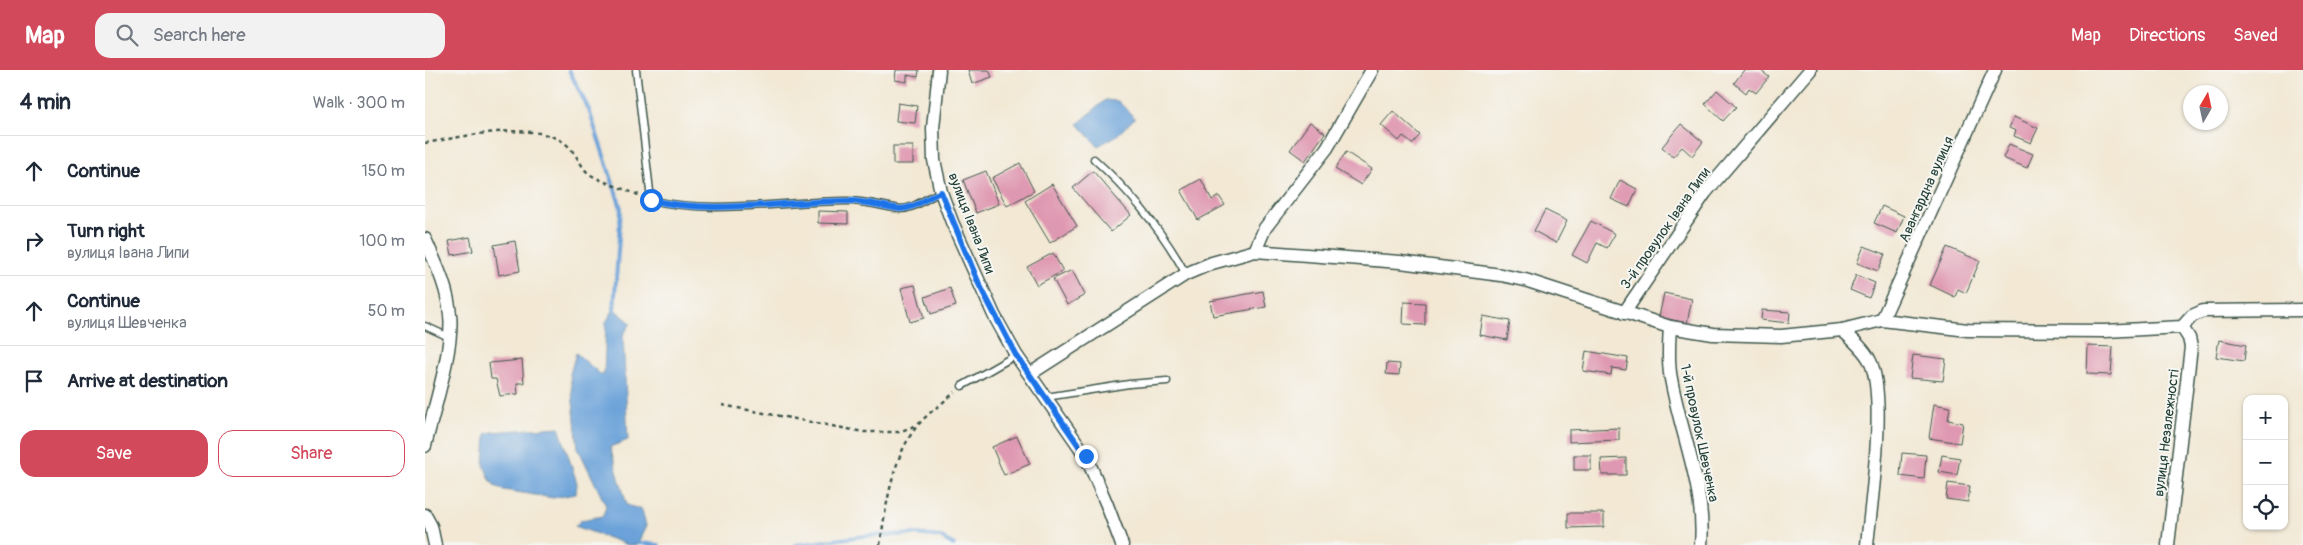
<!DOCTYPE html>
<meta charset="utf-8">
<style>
body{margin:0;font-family:Pangolin,sans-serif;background:#f2f2f3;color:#1f2937}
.controls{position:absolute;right:15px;bottom:15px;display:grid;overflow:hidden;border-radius:10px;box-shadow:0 1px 4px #0004}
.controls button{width:45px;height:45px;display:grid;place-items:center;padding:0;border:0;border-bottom:1px solid #e0e1e3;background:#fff;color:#1f2937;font:25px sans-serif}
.compass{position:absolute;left:1758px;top:15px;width:45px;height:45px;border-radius:50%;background:#fff;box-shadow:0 1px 4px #0004;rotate:9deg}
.stop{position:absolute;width:15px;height:15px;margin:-11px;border:4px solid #1a73e8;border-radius:50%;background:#fff}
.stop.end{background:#1a73e8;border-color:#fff;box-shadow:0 1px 5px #0008}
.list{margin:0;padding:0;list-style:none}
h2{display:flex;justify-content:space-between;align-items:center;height:65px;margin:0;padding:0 20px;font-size:21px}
h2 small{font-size:16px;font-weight:400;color:#747a83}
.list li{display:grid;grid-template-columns:32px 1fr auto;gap:15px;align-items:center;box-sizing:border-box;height:70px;padding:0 20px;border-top:1px solid #e0e1e3}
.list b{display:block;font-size:19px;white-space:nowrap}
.list p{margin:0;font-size:16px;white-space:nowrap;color:#747a83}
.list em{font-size:16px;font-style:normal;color:#747a83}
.actions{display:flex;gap:10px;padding:15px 20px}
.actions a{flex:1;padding:11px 0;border:1px solid #d1495b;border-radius:15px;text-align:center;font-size:18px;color:#d1495b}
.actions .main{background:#d1495b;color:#fff}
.icon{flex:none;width:28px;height:28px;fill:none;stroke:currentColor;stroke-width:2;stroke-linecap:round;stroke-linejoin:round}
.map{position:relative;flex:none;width:1878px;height:475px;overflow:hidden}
header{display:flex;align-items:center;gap:30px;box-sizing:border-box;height:70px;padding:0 25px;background:#d1495b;color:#fff}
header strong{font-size:24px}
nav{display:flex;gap:28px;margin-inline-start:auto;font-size:18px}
.search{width:350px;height:45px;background:#f2f2f3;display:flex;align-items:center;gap:12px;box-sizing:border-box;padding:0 18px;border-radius:15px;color:#747a83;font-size:19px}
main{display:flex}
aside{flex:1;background:#fff}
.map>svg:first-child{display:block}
.water{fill:#6ba2d9;stroke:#457086}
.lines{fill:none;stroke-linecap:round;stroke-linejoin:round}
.stream{stroke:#6ba2d9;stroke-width:4}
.building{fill:#df98b1}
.service-casing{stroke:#3f574c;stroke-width:9}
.minor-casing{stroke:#3f574c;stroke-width:15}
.path{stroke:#3f574c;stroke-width:2.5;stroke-dasharray:4 4;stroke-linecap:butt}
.service{stroke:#fff;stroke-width:6}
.minor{stroke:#fff;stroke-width:12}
.route{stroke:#1a73e8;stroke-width:6}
.labels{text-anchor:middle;stroke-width:4;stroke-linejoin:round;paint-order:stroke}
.street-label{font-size:14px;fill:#1f3d34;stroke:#f6f6f2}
</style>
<header>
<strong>Map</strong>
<div class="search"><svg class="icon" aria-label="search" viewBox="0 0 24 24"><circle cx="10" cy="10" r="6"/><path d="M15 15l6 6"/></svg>Search here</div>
<nav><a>Map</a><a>Directions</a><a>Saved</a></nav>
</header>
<main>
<aside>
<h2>4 min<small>Walk · 300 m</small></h2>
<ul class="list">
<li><svg class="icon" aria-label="ahead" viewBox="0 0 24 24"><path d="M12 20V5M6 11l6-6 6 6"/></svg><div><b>Continue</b></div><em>150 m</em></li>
<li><svg class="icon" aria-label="right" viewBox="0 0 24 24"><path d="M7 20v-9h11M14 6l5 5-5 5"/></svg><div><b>Turn right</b><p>вулиця Івана Липи</p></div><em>100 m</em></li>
<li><svg class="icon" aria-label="ahead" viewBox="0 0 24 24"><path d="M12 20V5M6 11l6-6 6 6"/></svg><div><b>Continue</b><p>вулиця Шевченка</p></div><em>50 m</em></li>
<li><svg class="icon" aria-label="arrive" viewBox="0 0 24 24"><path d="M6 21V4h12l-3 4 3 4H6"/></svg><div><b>Arrive at destination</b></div></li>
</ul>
<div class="actions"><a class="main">Save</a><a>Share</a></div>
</aside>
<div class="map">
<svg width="1878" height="475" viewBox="0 0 1878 475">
<rect width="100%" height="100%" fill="#f6f6f2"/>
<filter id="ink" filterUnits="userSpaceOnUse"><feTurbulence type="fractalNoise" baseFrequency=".02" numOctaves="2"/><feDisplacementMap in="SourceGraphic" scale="10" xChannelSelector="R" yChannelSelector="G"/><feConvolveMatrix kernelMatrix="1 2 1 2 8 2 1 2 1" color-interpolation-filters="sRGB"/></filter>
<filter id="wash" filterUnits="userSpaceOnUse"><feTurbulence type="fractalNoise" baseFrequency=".0096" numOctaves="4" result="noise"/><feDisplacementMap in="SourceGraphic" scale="20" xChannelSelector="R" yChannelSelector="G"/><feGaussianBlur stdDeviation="1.12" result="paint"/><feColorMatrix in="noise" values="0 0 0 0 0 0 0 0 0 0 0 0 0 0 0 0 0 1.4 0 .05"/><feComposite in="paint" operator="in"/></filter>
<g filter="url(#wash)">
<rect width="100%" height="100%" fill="#f2e8d4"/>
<g class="water">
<polygon points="680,30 693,31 710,48 691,66 673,76 653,54"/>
<polygon points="189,239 206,253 198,265 203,370 185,377 202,435 217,440 221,456 212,475 203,475 150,456 156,450 178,446 181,436 153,378 145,304 151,283 175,304 179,305 181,252"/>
<polygon points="134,357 152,413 151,424 128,428 79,420 70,416 64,408 59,395 61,364 67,362"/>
</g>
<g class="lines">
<g class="stream">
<polyline points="144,0 164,40 196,138 189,239"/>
<polyline points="214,473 234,475"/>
<polyline points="370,475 439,466 491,464 515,467 529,475"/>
</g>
</g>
<g id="blocks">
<g class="building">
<polygon points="471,0 494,0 493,7 482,5 482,12 470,10"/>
<polygon points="543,0 564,0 567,7 547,14"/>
<polygon points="1319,0 1335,0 1344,7 1331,23 1324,18 1321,23 1309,13"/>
<polygon points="1292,20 1311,37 1298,51 1280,34"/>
<polygon points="473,33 492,36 490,53 471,51"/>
<polygon points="968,41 995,65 987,74 978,66 974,71 956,55"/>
<polygon points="1589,47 1613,58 1606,73 1589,66 1591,61 1584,58"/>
<polygon points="885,52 900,63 880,91 865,80"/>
<polygon points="1256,54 1278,72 1267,86 1257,77 1248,87 1237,77"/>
<polygon points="1584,74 1608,84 1602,98 1578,88"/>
<rect x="468" y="76" width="20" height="18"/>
<polygon points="921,82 947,99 936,115 910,99"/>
<polygon points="595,93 609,121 582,136 567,108"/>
<polygon points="561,101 574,134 551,143 538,110"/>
<polygon points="668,101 706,145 686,162 648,118"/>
<polygon points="776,109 787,130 794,126 800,135 773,150 756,120"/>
<polygon points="1195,110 1212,119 1204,137 1186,129"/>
<polygon points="627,114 652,156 625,173 600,131"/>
<polygon points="1457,136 1479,146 1472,163 1449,153"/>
<polygon points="1120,140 1142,151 1131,173 1109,161"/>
<polygon points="393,141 423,142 423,154 393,153"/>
<polygon points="1166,151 1190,164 1182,178 1172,173 1162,193 1147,185"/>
<polygon points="45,167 48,181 27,185 24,171"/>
<polygon points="90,171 95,201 74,205 69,175"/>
<polygon points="1439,176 1460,184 1453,201 1432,193"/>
<polygon points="1522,177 1555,191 1541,223 1533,219 1530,227 1505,215"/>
<polygon points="628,183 638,201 612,215 602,197"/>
<polygon points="647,200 660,225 642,235 628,209"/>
<polygon points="1431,205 1450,213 1444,228 1425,220"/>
<polygon points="490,215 499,248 485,252 476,218"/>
<polygon points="525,218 531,236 506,244 500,227"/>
<polygon points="838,221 841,237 788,246 785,231"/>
<polygon points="1239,223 1267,229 1262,253 1234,247"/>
<polygon points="979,232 1000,233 1000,255 978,254"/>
<polygon points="1337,240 1365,242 1364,253 1336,250"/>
<polygon points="1058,246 1085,251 1082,270 1055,265"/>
<polygon points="1794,270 1821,275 1819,291 1791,287"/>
<polygon points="1663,276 1688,277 1686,305 1662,304"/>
<polygon points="1161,281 1203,288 1201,300 1187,298 1186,305 1158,301"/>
<polygon points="1488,285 1521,289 1518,311 1485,308"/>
<polygon points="97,290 99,313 92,313 93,324 75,326 71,309 66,309 64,293"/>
<polygon points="962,293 975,294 974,305 961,304"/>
<polygon points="1509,334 1525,337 1523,350 1538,353 1535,373 1504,368"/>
<polygon points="1194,358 1194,370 1144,372 1144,360"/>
<polygon points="592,366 605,394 579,405 567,377"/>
<polygon points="1477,383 1501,385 1499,409 1475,406"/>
<rect x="1149" y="385" width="17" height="15"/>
<polygon points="1517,385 1535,388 1532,405 1514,402"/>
<polygon points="1201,388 1201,405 1177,405 1176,389"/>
<polygon points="1523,413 1545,416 1543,432 1521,429"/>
<polygon points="1143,443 1179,443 1179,457 1143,458"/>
</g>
</g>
</g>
<g filter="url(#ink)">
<use href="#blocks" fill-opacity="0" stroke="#3f574c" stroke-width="1"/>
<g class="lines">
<defs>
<g id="service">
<path d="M 211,0 L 226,130 C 286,145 360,131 422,131 C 440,131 457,136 475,139 C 490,139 502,127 516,122"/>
<path d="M 669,89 C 707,123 736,159 761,204"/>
<polyline points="0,256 24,267"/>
<polyline points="537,316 591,285"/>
<polyline points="621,327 704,314 742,311"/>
</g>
<g id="minor">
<polyline points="514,0 508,58 509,90 516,122 527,152 569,245 591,285 661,386 682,435 697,475"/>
<path d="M 0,169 C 11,194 23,218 25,245 C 29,278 8,341 0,376"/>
<polyline points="830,181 840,158 902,78 947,0"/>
<polyline points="1199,243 1280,123 1385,0"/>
<polyline points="1457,250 1570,0"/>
<path d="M 1245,257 C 1244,272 1243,288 1245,303 C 1254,361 1281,416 1276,475"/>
<path d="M 1417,260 C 1427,269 1439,279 1445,291 C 1462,326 1446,433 1442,475"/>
<polyline points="605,304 761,204 787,193 830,181 975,192 1076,205 1100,210 1245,257 1288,264 1356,266 1417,260 1457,250 1543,260 1680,261 1757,257 1767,246 1778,241 1878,240"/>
<polyline points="0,445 6,456 10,475"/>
<polyline points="1743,475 1766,277 1764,268 1757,257"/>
</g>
</defs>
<use href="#service" class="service-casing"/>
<use href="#minor" class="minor-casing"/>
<g class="path">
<path d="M 0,73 C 38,67 97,52 133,69 C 152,78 154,98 166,105 C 181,114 200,119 216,126"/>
<polyline points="297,335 439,362 474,362 492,355"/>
<path d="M 455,475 C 461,437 467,386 493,355 C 503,343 518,333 530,322"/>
</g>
<use href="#service" class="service"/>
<use href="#minor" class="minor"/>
</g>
</g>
<g class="lines" filter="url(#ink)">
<path class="route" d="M 226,130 C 286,145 359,131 422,131 C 440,131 457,136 475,139 C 490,139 502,127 516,122 L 554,214 L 591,285 L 661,386"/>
</g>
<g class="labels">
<g class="street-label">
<text transform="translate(1501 119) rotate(-66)" y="5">Авангардна вулиця</text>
<text transform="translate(547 153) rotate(69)" y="5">вулиця Івана Липи</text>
<text transform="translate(1240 158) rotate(-55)" y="5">3-й провулок Івана Липи</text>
<text transform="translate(1275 363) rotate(78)" y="5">1-й провулок Шевченка</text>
<text transform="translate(1741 363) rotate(-83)" y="5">вулиця Незалежності</text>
</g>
</g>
</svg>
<div class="controls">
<button>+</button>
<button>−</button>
<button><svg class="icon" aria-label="locate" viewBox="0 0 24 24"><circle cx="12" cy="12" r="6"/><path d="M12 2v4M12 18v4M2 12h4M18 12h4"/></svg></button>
</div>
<svg class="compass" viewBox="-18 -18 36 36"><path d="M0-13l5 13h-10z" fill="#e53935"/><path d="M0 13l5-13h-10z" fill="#747a83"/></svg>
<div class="stop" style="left:226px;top:130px"></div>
<div class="stop end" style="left:661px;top:386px"></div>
</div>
</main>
